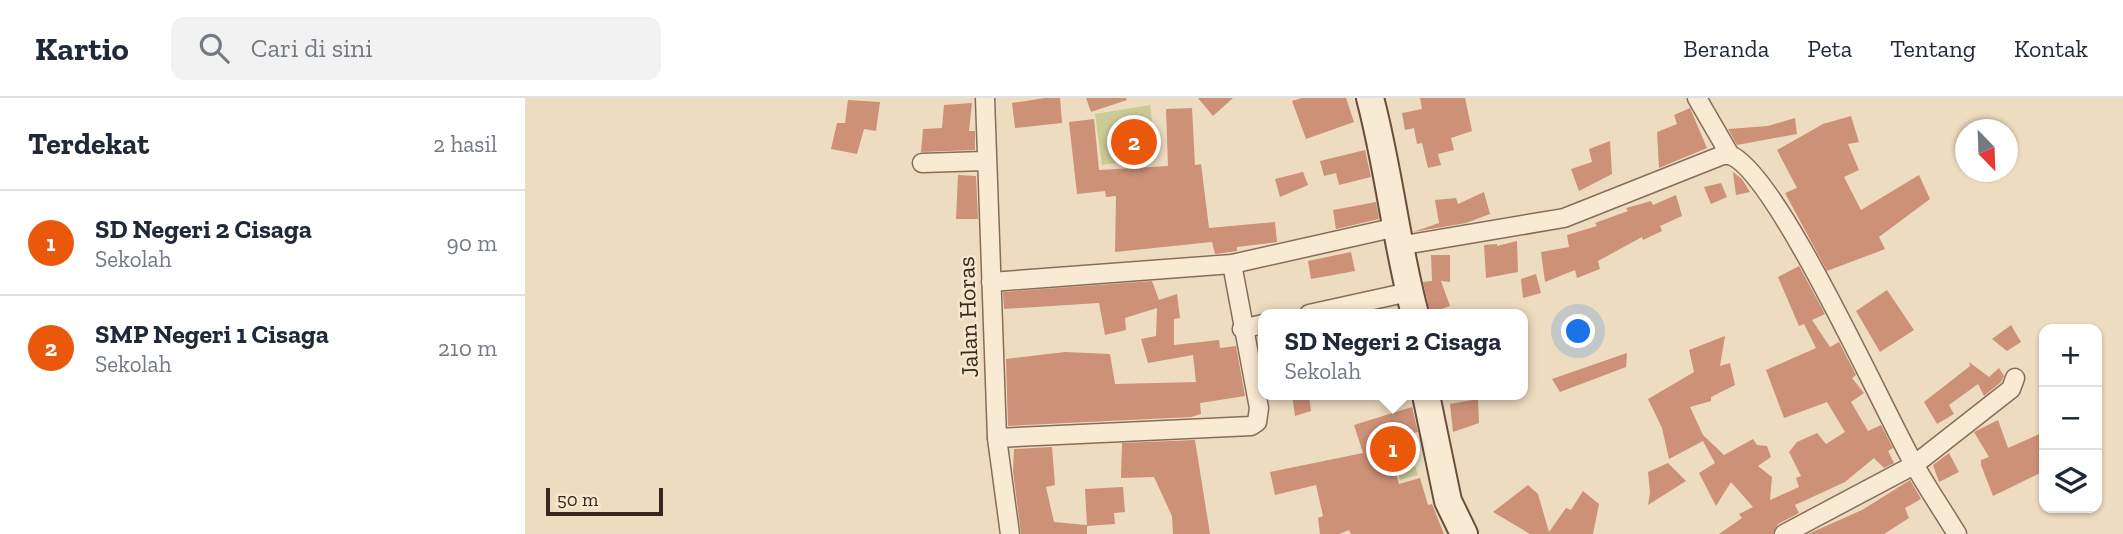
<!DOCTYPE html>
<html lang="id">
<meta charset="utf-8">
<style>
body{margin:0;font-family:"Zilla Slab",serif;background:#f2f2f3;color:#1f2937}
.controls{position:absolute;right:21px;bottom:21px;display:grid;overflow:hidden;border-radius:14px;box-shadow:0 2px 5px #0004}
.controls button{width:63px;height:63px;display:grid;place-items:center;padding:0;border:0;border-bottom:2px solid #e0e1e3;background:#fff;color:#1f2937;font:35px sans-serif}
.compass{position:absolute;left:1430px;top:21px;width:63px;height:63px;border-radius:50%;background:#fff;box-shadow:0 2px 5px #0004;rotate:157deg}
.scale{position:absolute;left:21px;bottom:18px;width:117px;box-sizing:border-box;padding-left:7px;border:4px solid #37271d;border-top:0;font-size:19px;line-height:24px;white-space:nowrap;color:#37271d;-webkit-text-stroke:5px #f5e7d0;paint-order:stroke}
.you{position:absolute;left:1054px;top:234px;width:24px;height:24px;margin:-18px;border:5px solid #fff;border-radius:50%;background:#1a73e8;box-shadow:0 0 0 10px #1a73e833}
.badge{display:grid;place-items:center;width:46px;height:46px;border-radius:50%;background:#ea580c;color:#fff;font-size:23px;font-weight:700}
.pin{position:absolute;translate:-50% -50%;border:4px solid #fff;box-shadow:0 2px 7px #0006}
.popup{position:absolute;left:733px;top:211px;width:270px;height:91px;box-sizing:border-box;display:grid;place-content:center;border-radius:14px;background:#fff;filter:drop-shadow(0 2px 5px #0005);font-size:23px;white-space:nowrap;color:#747a83}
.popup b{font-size:26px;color:#1f2937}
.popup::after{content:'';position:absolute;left:50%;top:100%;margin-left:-14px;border:14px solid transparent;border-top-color:#fff}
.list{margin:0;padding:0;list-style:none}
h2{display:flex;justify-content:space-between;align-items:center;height:91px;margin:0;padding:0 28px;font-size:30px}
h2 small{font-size:23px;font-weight:400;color:#747a83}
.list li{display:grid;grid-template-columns:46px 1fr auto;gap:21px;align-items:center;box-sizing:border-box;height:105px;padding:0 28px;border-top:2px solid #e0e1e3}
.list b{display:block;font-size:26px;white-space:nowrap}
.list p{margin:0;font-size:23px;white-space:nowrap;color:#747a83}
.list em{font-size:23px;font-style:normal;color:#747a83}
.icon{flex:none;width:38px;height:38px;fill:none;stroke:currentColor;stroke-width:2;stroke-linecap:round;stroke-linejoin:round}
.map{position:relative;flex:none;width:1598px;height:436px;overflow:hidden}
header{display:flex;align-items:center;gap:42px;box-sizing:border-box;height:98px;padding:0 35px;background:#fff;border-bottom:2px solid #e0e1e3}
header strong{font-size:33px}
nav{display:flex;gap:38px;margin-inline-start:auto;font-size:24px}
.search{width:490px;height:63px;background:#f2f2f3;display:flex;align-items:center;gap:18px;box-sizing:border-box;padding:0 24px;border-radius:14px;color:#747a83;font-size:26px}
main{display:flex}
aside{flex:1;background:#fff}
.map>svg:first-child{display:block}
.green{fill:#cbcc95}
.building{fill:#cc9177}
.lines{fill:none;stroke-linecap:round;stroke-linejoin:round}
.street-casing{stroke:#876d59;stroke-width:21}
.secondary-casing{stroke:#694e3c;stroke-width:30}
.street{stroke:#f9ead4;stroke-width:18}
.secondary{stroke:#f9ead4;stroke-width:26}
.labels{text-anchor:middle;stroke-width:5;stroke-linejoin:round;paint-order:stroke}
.street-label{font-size:24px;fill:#37271d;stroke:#f5e7d0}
</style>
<header>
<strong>Kartio</strong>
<div class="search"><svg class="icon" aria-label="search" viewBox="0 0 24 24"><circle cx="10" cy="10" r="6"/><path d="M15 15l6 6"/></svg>Cari di sini</div>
<nav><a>Beranda</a><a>Peta</a><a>Tentang</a><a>Kontak</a></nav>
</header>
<main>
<aside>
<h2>Terdekat<small>2 hasil</small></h2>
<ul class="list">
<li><span class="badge">1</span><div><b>SD Negeri 2 Cisaga</b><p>Sekolah</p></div><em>90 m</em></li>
<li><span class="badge">2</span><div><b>SMP Negeri 1 Cisaga</b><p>Sekolah</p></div><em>210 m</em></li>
</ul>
</aside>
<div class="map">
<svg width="1598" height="436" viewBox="0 0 1598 436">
<rect width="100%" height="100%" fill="#eedcc1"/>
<g class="green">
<polygon points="625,7 632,59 577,67 570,16"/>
<polygon points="881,340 893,377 875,382 864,346"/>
</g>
<g class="building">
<polygon points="520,0 535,0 537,25 490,30 487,5"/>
<polygon points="561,0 601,0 602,2 566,14"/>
<polygon points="673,0 708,0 688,18"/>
<polygon points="777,0 821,0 829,24 781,41 767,3"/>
<polygon points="895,0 940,0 947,33 926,40 929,52 913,56 916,67 903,70 897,45 892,46 889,30 880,32 877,15 897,11"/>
<polygon points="323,2 355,4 351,33 339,31 332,56 306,51 312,25 320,25"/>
<polygon points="447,5 444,33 450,33 450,52 396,54 398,31 417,30 419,7"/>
<polygon points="667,10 670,67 676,66 684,130 750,124 752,144 712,149 712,153 690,156 687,144 590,154 591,98 581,99 580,93 552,96 544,24 569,21 574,72 643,68 641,11"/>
<polygon points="1165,10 1182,50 1134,70 1132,34 1152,26 1149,17"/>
<polygon points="1326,18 1334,44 1323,46 1334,72 1319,79 1336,112 1394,77 1405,101 1354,139 1360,151 1302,173 1260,95 1272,90 1252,52 1298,26"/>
<polygon points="1270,20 1272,36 1212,47 1203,31 1243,28"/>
<polygon points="1085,43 1087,76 1054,93 1046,71 1067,64 1064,51"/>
<polygon points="840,52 846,79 814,87 811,75 799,78 795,63"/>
<polygon points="778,74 783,87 755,99 750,81"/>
<polygon points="1208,74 1217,81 1225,94 1211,97"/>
<polygon points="433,77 451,78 453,121 431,121"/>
<polygon points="1196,85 1202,99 1186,106 1179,89"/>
<polygon points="959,94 965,116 941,125 888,134 914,125 910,102 931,100 933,106"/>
<polygon points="1151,97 1157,118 1135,128 1137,133 1118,142 1117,139 1073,163 1075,171 1052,180 1050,172 1020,184 1016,154 1044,149 1042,137 1072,128 1070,125 1103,113 1101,110 1126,103 1128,107"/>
<polygon points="851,104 854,121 811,131 808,112"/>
<polygon points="992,143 993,174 961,180 959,147 972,146 972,148"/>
<polygon points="826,154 830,173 786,181 783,163"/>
<polygon points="906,157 925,157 925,184 916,183 925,208 905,215 898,184 907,183"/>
<polygon points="1274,168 1300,216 1287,222 1305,249 1314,244 1331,277 1327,280 1339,295 1326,304 1343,333 1356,327 1368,350 1363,353 1369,365 1359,370 1349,360 1320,384 1270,407 1274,415 1253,426 1248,436 1194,436 1217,420 1214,416 1228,409 1206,384 1191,408 1174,375 1190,365 1178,343 1144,361 1137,330 1123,301 1169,274 1164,252 1200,238 1195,268 1205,265 1210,287 1186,299 1186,303 1165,309 1178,337 1199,357 1228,341 1232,347 1242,348 1246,359 1233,368 1247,379 1245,402 1274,389 1271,380 1276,378 1264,354 1272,344 1292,335 1301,346 1320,334 1302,304 1259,320 1241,272 1291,250 1279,226 1274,228 1253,179"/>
<polygon points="1011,176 1016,195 998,200 996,181"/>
<polygon points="627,183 634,202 652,196 655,220 649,221 649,247 694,242 695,250 711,248 720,298 675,305 676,316 666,319 483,328 481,261 540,254 585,256 590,286 671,284 668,257 623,265 616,241 631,238 632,210 600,220 601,232 580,237 574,205 479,211 478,194"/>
<polygon points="1362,192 1389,232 1355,254 1331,213"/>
<polygon points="1486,227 1496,244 1482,253 1467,241"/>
<polygon points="1102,255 1101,269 1035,294 1027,281"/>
<polygon points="1444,264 1464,279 1474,270 1479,278 1476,284 1459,298 1453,286 1424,307 1429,316 1412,326 1399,304 1445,268"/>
<polygon points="767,297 784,297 786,313 770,318"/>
<polygon points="953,301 954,325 928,334 925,306"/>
<polygon points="887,309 893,334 861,343 874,386 895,380 903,407 907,406 919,436 826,436 824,432 814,436 795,436 793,420 798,418 791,387 750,397 745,374 838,355 829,327"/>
<polygon points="1473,322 1483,350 1519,334 1519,373 1468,398 1456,367 1456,362 1464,359 1449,334"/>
<polygon points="670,342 685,436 648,436 647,418 629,379 596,380 597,345"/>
<polygon points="527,349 530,387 521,389 529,424 562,427 562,436 496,436 488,373 489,351"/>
<polygon points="1424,355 1434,374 1414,384 1408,367"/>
<polygon points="1143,365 1161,383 1123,407 1125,395 1123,374"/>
<polygon points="1385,382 1396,401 1380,410 1384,420 1359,436 1283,436 1337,412"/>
<polygon points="1003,387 1013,396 1024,434 1041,410 1046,412 1058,393 1074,406 1068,436 1005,436 968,414"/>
<polygon points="598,389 600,414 589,415 590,426 562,428 560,391"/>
</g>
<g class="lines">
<defs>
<g id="street">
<polyline points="460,0 472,340 485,436"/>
<path d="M 1172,0 L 1205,57 C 1252,74 1359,314 1390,368 C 1403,391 1418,413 1432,436"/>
<polyline points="397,65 460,63"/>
<polyline points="873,148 1039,120 1198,57 1205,57"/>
<polyline points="466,184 707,166 872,129"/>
<polyline points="784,216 884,194"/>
<polyline points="717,231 738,226"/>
<polyline points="472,340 726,328 732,324 734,310 707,166"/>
<polyline points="1259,436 1389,367 1486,291 1490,280"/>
</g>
<g id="secondary">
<path d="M 845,0 C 864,71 871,145 890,216"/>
<polyline points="901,297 923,403 939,436"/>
</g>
</defs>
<use href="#street" class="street-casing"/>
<use href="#secondary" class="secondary-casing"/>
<use href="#street" class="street"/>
<use href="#secondary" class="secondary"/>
</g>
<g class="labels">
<g class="street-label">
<text transform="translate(443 219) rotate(-92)" y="8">Jalan Horas</text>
</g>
</g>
</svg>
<div class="controls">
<button>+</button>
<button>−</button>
<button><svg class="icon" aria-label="layers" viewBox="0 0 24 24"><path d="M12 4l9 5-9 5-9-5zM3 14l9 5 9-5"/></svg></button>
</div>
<svg class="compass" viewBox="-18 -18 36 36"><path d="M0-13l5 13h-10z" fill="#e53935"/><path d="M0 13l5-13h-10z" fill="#747a83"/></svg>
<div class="scale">50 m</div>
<div class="you"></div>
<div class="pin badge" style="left:868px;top:351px">1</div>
<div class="popup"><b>SD Negeri 2 Cisaga</b>Sekolah</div>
<div class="pin badge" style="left:609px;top:44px">2</div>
</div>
</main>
